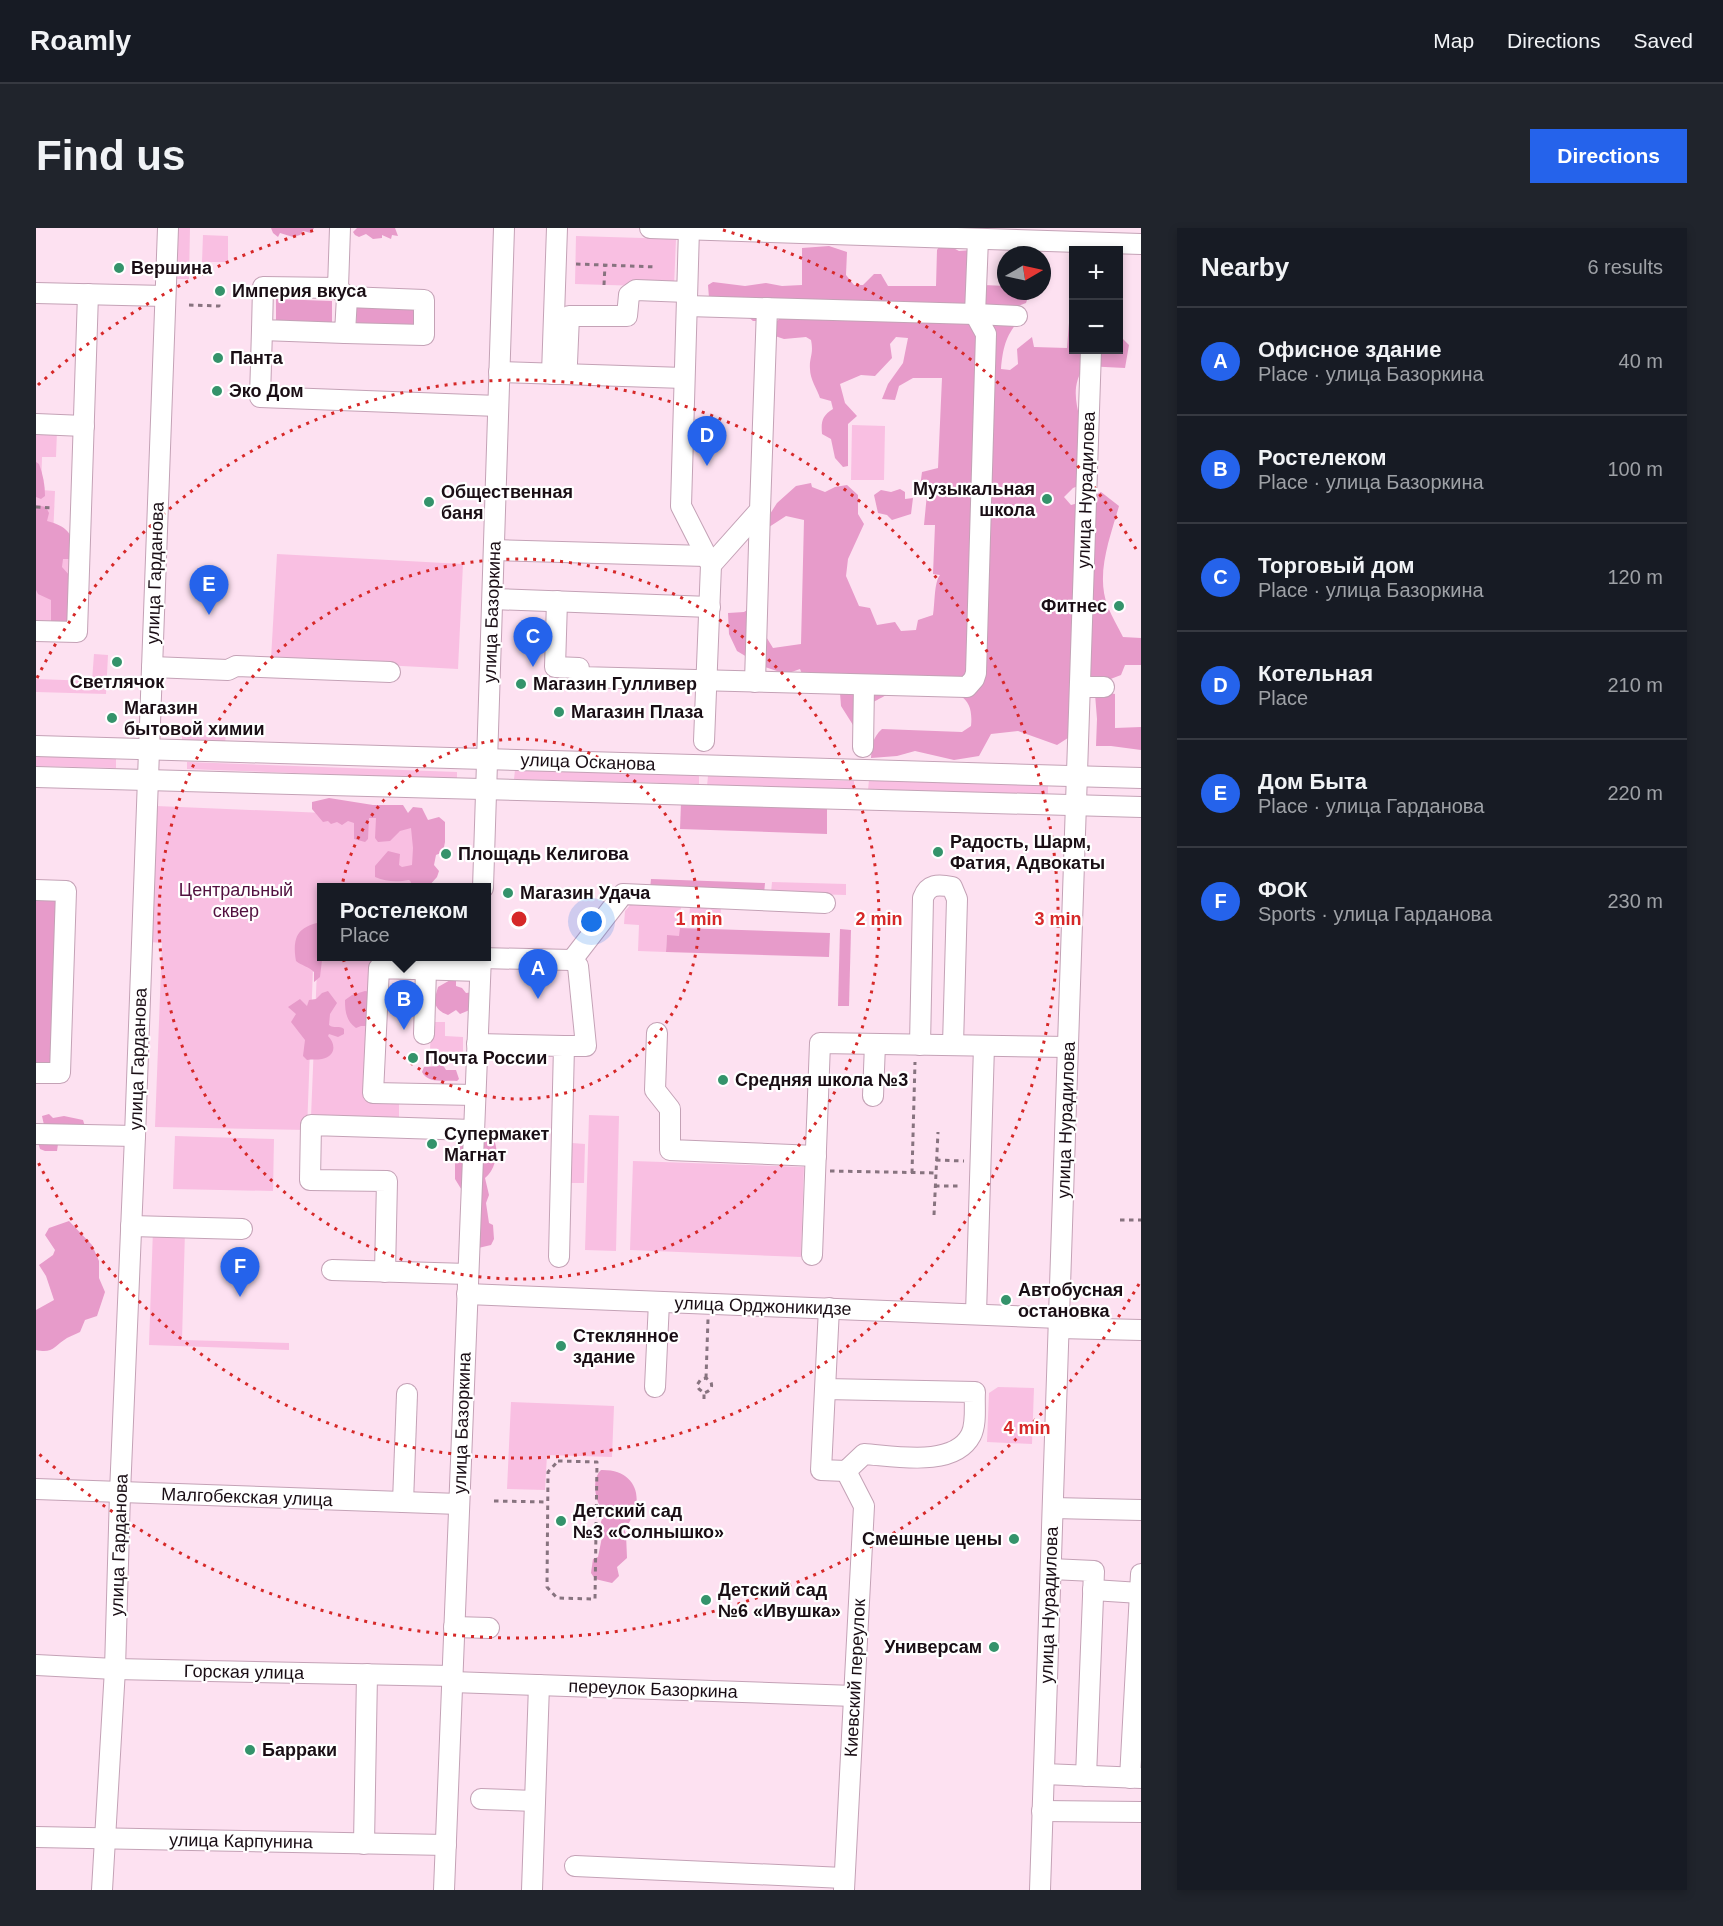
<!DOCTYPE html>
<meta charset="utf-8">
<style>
body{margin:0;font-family:Helvetica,sans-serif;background:#20242c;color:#f1f3f6}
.controls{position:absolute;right:18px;top:18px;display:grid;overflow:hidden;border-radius:0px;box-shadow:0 3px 9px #0003}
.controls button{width:54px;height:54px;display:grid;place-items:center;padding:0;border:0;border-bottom:2px solid #363941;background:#171b24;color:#f1f3f6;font:30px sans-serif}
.compass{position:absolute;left:961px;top:18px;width:54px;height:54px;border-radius:50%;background:#171b24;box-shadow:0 3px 9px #0003;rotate:81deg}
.you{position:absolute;left:556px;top:694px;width:21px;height:21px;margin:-15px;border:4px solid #fff;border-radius:50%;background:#1a73e8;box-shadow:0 0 0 9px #1a73e833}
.badge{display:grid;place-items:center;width:39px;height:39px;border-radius:50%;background:#2563eb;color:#fff;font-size:20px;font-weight:700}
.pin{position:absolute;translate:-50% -50px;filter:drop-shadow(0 2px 3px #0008)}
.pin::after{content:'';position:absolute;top:32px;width:21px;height:18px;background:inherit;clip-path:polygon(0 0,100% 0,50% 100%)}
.popup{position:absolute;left:281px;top:655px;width:174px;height:78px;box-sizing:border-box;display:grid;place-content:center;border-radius:0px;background:#171b24;filter:drop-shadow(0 2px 4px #0005);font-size:20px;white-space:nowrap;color:#9ea1a6}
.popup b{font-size:22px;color:#f1f3f6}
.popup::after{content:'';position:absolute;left:50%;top:100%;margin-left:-12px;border:12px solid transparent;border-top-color:#171b24}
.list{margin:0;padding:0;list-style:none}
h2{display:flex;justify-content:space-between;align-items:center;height:78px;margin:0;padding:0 24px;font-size:26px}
h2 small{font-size:20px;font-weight:400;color:#9ea1a6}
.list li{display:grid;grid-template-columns:39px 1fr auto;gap:18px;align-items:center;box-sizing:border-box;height:108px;padding:0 24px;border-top:2px solid #363941}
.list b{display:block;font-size:22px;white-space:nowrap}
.list p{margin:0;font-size:20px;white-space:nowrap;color:#9ea1a6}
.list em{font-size:20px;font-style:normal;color:#9ea1a6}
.map{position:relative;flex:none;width:1105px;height:1662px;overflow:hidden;border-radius:0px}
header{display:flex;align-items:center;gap:36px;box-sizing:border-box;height:84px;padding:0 30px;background:#171b24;border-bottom:2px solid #363941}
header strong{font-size:28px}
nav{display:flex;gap:33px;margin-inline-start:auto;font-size:21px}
.intro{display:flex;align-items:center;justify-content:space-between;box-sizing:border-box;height:144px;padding:0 36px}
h1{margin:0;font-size:42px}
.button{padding:15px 27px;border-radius:0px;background:#2563eb;color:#fff;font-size:21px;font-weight:700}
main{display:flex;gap:36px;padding:0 36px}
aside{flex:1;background:#171b24;border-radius:0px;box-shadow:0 3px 9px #0003}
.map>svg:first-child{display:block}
.green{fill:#f9bfe2}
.forest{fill:#e79bca}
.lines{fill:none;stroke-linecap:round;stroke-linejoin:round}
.minor-casing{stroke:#c4a2b6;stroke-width:22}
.path{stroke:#87737f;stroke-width:3;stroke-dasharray:4.5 4.5;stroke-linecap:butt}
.minor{stroke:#fff;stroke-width:20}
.ring{fill:none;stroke:#d62828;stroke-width:3;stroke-dasharray:3 6}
.poi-dot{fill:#34936b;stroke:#fff;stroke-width:2}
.labels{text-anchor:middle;stroke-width:4.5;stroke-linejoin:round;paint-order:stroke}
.poi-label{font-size:18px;font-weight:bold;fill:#1a0e15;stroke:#fff;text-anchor:start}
.street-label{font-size:18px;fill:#1a0e15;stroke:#fff}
.park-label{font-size:18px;fill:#52103f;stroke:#fff}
.centre{fill:#d62828;stroke:#fff;stroke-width:3}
.ring-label{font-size:18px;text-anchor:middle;font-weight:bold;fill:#d62828;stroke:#fff;stroke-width:4.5;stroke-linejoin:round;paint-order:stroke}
</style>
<header>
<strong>Roamly</strong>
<nav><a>Map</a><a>Directions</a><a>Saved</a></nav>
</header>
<div class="intro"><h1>Find us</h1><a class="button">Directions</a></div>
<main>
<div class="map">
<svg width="1105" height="1662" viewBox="0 0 1105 1662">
<rect width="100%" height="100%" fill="#fde1f1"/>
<g class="green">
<polygon points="142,0 154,0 153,51 141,51"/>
<polygon points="167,7 192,8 192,34 166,34"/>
<polygon points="540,8 640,11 638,59 539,56"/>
<polygon points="816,197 849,198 848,252 815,252"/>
<polygon points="0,202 21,203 20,229 6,229 5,262 19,263 17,309 37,310 34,397 0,396"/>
<polygon points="241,326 427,336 422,441 235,431"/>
<polygon points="58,426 72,427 70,466 0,464 0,451 56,453"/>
<polygon points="146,498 157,498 157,507 190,508 189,514 146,513"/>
<polygon points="0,528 80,530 80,540 0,538"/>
<polygon points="151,534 421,544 421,551 151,541"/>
<polygon points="479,542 663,547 663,556 478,551"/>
<polygon points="672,548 818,553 818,562 671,558"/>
<polygon points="833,552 1012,557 1012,567 832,562"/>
<polygon points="120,578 383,589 381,659 286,660 285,713 278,713 271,902 119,899 126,715 114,714"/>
<polygon points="736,654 810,656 810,667 735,665"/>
<polygon points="597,674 645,676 644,708 631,708 630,724 602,723 603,697 588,696 589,683"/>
<polygon points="654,677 685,679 684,698 653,697"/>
<polygon points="282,717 286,728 373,729 373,737 333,736 328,871 363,873 363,892 275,889"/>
<polygon points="395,794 409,794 409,808 427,809 427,824 394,823"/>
<polygon points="553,887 583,888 580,1023 549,1022"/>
<polygon points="139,908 238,911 237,963 137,961"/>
<polygon points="536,915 549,916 548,955 535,955"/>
<polygon points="597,933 768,939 765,1029 594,1022"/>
<polygon points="117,1001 149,1003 146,1112 253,1115 253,1122 113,1117"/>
<polygon points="962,1159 998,1160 996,1216 951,1214 953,1165"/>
<polygon points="475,1174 578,1178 576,1229 511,1227 509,1262 471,1261"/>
</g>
<g class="forest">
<polygon points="235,0 278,0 275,5 267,3 264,7 257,9 244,5 242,9 237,5"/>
<polygon points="321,0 359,0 362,8 356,7 355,11 346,7 346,10 337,11 330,6 323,9 319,7 317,4"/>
<path d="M 906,14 L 923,23 L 936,22 L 948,57 L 970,58 L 970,63 L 994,63 L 990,75 L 982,78 L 986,89 C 970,106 967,119 965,141 L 974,142 L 982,136 L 981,121 L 996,109 L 998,119 L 1031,120 L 1037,44 L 1038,122 L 1082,122 L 1083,107 L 1093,117 L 1089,140 L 1049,138 C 1036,155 1039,172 1044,191 L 1057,193 L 1062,229 L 1057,252 L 1037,260 L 1028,269 L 1035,277 L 1046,274 L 1065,264 L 1083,278 C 1074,310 1059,347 1072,379 C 1076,389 1082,399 1087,409 L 1105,410 L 1105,437 L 1089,437 L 1085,447 L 1072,452 L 1059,452 L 1035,508 L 1021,517 L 982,503 L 955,506 L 943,528 L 918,532 L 879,523 L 861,528 L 835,530 C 836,518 836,510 846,501 L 926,504 L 935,498 C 939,459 910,464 882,465 C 874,465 861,463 853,466 C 847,468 843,472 836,474 L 825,499 L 817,497 L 805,478 L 804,465 L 766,446 L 764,441 L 750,446 L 726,438 L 701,423 L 693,406 L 692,385 L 708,384 L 726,373 L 732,382 L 729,407 L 737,420 L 765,416 L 768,292 L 750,288 L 730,301 L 734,286 L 741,275 L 760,258 L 775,255 L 776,259 L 789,264 L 799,259 L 811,257 L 822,267 L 822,286 L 828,296 L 812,331 L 810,348 L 823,378 L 834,380 L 841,397 L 859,394 L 865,403 L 880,402 L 882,392 L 897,387 C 899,376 898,354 904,347 L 897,346 L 899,297 L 888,297 L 891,266 L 884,259 L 886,244 L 902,240 L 906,150 L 877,150 L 863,158 L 859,172 L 846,171 L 852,156 L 867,135 L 872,110 L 860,109 L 854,116 L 856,130 L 839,148 L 825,147 L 804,156 L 809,175 L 821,188 L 812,196 L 812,238 L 807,239 L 799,230 L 795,211 L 786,206 C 785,193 786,188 797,181 L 795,173 L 784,170 C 781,161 774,151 774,141 C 773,129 778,127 775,112 L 770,109 L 748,111 L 736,107 L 740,94 L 756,78 L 734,93 L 717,93 L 705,83 L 673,70 L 672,57 L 677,54 L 709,58 L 730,55 L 746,58 L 766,57 L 766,20 L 793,18 L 811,24 L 810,47 L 818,57 L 827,57 L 838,46 L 845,46 L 852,58 L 900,58 L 901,22 Z"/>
<polygon points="240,71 296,73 296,95 240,93"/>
<polygon points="321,76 382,78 382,100 320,98"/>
<path d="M 0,234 L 3,236 C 7,246 9,257 9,268 L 5,271 L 0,269 Z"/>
<polygon points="864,261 869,264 869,271 877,270 875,286 856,292 851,287 842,285 838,267 845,262 855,264"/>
<path d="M 0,277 L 10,279 L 13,285 L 11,293 C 31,298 37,306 40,325 L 33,331 L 27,331 L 26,339 L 34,348 L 36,392 L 30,396 L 15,395 L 15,372 L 2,366 L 0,362 Z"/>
<polygon points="1069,464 1079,466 1079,500 1105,499 1105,522 1075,518 1060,518 1061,491 1059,466"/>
<path d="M 293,570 L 337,577 L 367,577 L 372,585 L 377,579 L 386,580 L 392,592 L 403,589 L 409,594 L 409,614 L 407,624 L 400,627 L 398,637 L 403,643 L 401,649 L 392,659 L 359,659 L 370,655 L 374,658 L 375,654 L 373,652 C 361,654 351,654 339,649 L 339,638 L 352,623 L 364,626 L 363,637 L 366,639 L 376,637 L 377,620 L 375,600 L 364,603 L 354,613 L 342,614 L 339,610 L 340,590 L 333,590 L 332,611 L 329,614 L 318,611 L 318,595 L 312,593 L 306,597 L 301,594 L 295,596 L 292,593 L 287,594 L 276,581 L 276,574 Z"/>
<polygon points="645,575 791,580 791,606 644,601"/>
<polygon points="615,651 729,655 728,666 614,661"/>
<polygon points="0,665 27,666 21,842 0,841"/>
<path d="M 285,694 L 286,728 L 297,729 L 286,732 L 284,749 L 278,754 L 278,744 C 272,738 266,738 260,733 C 256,708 262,699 285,694 Z"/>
<polygon points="644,700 794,705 793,729 630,724 631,707 643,708"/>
<polygon points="804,701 815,702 813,778 802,778"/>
<path d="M 416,751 L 420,753 L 420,758 L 426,760 L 430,765 L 438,764 L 436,781 L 424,786 L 420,782 L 412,787 C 404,784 401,781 398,773 L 402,759 Z"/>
<path d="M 292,763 L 301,775 L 294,786 L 293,797 C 298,801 303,797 308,801 L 308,806 L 302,809 L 293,806 L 292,808 C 300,816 300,828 286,831 C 281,832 276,831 271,832 L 267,828 L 269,812 L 255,794 L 260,786 L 252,779 L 264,771 L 271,778 L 273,772 L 280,771 L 286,765 Z"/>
<path d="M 329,763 L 335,764 L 333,798 L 325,798 L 320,800 C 310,793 309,783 309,772 L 316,767 Z"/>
<path d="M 403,835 L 407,837 L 410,842 L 420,842 L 423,851 L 421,853 C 409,852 392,856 386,844 L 388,839 L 402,838 Z"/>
<polygon points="13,886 17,890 28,888 47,892 50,902 46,914 41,917 22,916 21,923 9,923 4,921 1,911 8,897 6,888"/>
<path d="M 450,907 L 455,908 C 465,918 460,942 449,950 L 453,967 L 450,975 L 453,995 L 457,997 L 458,1011 L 455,1017 L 438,1021 L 433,1004 L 424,994 L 427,964 L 419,951 L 419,935 L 423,917 L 439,908 Z"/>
<path d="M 33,993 L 56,1017 L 63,1033 L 63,1050 L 69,1064 L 61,1088 L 49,1092 L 44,1104 C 40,1106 35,1108 31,1110 C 18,1118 17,1126 0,1122 L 0,1082 L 18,1072 L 10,1048 L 3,1037 L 17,1027 L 19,1022 L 9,1007 L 13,1000 Z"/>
<path d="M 565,1242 C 604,1241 610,1277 588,1301 L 590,1306 L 591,1330 L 581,1339 L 583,1348 L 576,1355 L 559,1351 L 555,1345 L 557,1331 L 562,1329 L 566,1309 L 565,1294 L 568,1284 C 559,1275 555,1251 565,1242 Z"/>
</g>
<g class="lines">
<defs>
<g id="minor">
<polyline points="614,0 1105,16"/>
<polyline points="653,1 645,278 675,337 668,513"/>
<polyline points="302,60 227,59 226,102 309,105 311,69 302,60 304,0"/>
<polyline points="0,65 129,68"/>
<polyline points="651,78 939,86 942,11"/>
<polyline points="939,86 981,88"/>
<polyline points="226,102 224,169 462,178"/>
<polyline points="309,105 388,107 388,72 311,69"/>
<polyline points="463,144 648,150"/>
<polyline points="516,146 521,0"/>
<polyline points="520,146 528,141 531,135 533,88 591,88 593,67 600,62 651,64"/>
<polyline points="0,196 48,198"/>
<polyline points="458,322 670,328"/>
<polyline points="675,337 724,282 731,80"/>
<polyline points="457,371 674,379"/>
<polyline points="521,373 519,439 543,440 543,449 931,459 938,451 940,445 950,106 939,86"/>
<polyline points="0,403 41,404 52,66"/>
<polyline points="116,439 192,442 200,438 354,444"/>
<polyline points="719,454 724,282"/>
<polyline points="1044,459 1068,459"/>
<polyline points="0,518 1105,550"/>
<polyline points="827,519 828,457"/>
<polyline points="0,549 1105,579"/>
<polyline points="447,660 468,0"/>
<polyline points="0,662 30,663 24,845 0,845"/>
<polyline points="445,730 536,732 587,666 789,675"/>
<polyline points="621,805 619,862 634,881 634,922 780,928"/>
<polyline points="388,806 390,742"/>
<polyline points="441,816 528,818 523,1029"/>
<path d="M 884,817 L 887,670 C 892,656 902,656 916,659 L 921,671 L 917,817"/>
<polyline points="528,818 550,818 542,738 536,732"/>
<polyline points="439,867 337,865 343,740 444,743"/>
<polyline points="837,868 839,816"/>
<polyline points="0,906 99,908"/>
<polyline points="95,998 206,1001"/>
<polyline points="776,1027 784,815 1032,819"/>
<polyline points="296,1042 432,1046"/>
<polyline points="349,1044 351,953 274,952 275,897 437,902"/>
<polyline points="431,1066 1023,1090"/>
<polyline points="940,1086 948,818"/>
<polyline points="1023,1100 1105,1102"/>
<polyline points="619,1159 623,1074"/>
<path d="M 789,1161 L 939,1164 C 938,1177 941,1195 935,1207 C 918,1240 859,1228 828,1226 L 810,1243 L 785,1242 L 793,1080"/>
<polyline points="0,1261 423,1276"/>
<polyline points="367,1274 371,1166"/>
<polyline points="1017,1280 1105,1282"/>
<polyline points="1015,1341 1058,1343 1050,1548"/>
<polyline points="1057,1362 1104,1365"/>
<polyline points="418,1399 453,1400"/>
<polyline points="0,1437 79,1441 416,1448"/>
<polyline points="416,1454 818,1468"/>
<polyline points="1008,1546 1105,1550"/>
<polyline points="1094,1550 1105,1346"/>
<polyline points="445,1571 499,1573"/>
<polyline points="1006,1583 1105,1584"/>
<polyline points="0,1609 410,1617"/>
<polyline points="328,1616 331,1446"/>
<polyline points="539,1638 808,1650"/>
<polyline points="66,1662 79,1441 84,1265 99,908 132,0"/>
<polyline points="408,1662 445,728"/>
<polyline points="496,1662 503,1457"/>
<polyline points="808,1662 828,1278 810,1243"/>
<polyline points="1004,1662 1055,122"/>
</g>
</defs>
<use href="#minor" class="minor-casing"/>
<g class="path">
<polyline points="540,36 620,39"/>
<polyline points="568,57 569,37"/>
<polyline points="153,77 183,78 183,75"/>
<polyline points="0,279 18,280"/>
<polyline points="900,932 928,933"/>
<polyline points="794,943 900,945"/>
<polyline points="876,945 879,834"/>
<polyline points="899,958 926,958"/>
<polyline points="898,987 902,904"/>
<polyline points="1084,992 1105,992"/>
<polyline points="670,1150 672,1091"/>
<path d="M 668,1171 L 668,1165 L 663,1161 L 661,1157 L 665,1151 L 670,1150 L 675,1154 C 677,1160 674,1163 668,1165"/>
<polygon points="522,1233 561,1234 559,1371 521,1370 511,1359 512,1244"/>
<polyline points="458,1273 512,1274"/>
</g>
<use href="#minor" class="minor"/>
</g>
<g class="ring">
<circle cx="483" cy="691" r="180"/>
<circle cx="483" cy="691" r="360"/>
<path d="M1 450A539 539 0 1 1 1 932"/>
<path d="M1103 1056A719 719 0 0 1 2 1225M2 157A719 719 0 0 1 279 2M687 2A719 719 0 0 1 1103 326"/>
</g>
<g class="poi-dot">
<circle cx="83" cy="40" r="6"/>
<circle cx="184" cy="63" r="6"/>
<circle cx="182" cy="130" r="6"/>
<circle cx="181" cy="163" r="6"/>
<circle cx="1011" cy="271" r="6"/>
<circle cx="393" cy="274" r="6"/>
<circle cx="1083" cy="378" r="6"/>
<circle cx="81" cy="434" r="6"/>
<circle cx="485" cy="456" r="6"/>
<circle cx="523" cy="484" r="6"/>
<circle cx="76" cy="490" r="6"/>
<circle cx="902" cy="624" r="6"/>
<circle cx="410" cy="626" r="6"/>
<circle cx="472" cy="665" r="6"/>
<circle cx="377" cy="830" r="6"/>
<circle cx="687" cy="852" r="6"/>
<circle cx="396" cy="916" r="6"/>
<circle cx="970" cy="1072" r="6"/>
<circle cx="525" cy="1118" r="6"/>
<circle cx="525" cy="1293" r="6"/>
<circle cx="978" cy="1311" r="6"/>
<circle cx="670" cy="1372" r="6"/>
<circle cx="958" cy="1419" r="6"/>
<circle cx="214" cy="1522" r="6"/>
</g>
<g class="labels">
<g class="poi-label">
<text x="95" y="46">Вершина</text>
<text x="196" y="69">Империя вкуса</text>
<text x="194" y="136">Панта</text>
<text x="193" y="169">Эко Дом</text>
<text x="999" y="267" text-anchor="end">Музыкальная<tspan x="999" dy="21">школа</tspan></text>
<text x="405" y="270">Общественная<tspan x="405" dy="21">баня</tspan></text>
<text x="1071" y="384" text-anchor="end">Фитнес</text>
<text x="81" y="460" text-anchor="middle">Светлячок</text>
<text x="497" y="462">Магазин Гулливер</text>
<text x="88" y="486">Магазин<tspan x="88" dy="21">бытовой химии</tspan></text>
<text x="535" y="490">Магазин Плаза</text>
<text x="914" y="620">Радость, Шарм,<tspan x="914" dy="21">Фатия, Адвокаты</tspan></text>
<text x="422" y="632">Площадь Келигова</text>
<text x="484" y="671">Магазин Удача</text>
<text x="389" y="836">Почта России</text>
<text x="699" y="858">Средняя школа №3</text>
<text x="408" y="912">Супермакет<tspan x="408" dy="21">Магнат</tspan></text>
<text x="982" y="1068">Автобусная<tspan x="982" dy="21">остановка</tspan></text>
<text x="537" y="1114">Стеклянное<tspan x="537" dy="21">здание</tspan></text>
<text x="537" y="1289">Детский сад<tspan x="537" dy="21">№3 «Солнышко»</tspan></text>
<text x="966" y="1317" text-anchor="end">Смешные цены</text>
<text x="682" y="1368">Детский сад<tspan x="682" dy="21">№6 «Ивушка»</tspan></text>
<text x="946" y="1425" text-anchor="end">Универсам</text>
<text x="226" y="1528">Барраки</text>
</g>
<g class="street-label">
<text transform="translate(1050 262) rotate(-88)" y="6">улица Нурадилова</text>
<text transform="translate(119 345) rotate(-88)" y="6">улица Гарданова</text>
<text transform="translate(456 384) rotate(-88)" y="6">улица Базоркина</text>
<text transform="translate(552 534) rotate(2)" y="6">улица Осканова</text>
<text transform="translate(102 831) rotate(-88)" y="6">улица Гарданова</text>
<text transform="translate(1030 892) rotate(-88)" y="6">улица Нурадилова</text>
<text transform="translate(727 1078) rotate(2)" y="6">улица Орджоникидзе</text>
<text transform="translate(426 1195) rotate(-88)" y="6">улица Базоркина</text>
<text transform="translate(211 1269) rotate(2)" y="6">Малгобекская улица</text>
<text transform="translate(83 1317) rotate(-88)" y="6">улица Гарданова</text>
<text transform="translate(1013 1377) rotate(-88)" y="6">улица Нурадилова</text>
<text transform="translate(208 1444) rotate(1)" y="6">Горская улица</text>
<text transform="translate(819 1450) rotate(-87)" y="6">Киевский переулок</text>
<text transform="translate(617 1461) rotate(2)" y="6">переулок Базоркина</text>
<text transform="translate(205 1613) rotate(1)" y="6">улица Карпунина</text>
</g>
<g class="park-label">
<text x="200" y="668">Центральный<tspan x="200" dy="21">сквер</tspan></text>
</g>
</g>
<circle cx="483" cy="691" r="9" class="centre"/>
<g class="ring-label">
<text x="663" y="697">1 min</text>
<text x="843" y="697">2 min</text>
<text x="1022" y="697">3 min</text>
<text x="991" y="1206">4 min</text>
</g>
</svg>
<div class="controls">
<button>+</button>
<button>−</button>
</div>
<svg class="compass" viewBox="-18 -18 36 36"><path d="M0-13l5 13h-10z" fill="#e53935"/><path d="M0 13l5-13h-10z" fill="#9ea1a6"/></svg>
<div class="you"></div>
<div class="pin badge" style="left:502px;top:771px">A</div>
<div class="pin badge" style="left:368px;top:802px">B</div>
<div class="popup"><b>Ростелеком</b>Place</div>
<div class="pin badge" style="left:497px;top:439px">C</div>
<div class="pin badge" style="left:671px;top:238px">D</div>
<div class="pin badge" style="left:173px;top:387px">E</div>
<div class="pin badge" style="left:204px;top:1069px">F</div>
</div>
<aside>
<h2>Nearby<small>6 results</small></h2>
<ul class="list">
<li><span class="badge">A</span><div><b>Офисное здание</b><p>Place · улица Базоркина</p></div><em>40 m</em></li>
<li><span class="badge">B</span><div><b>Ростелеком</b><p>Place · улица Базоркина</p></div><em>100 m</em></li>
<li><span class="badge">C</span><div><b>Торговый дом</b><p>Place · улица Базоркина</p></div><em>120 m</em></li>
<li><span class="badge">D</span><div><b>Котельная</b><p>Place</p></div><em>210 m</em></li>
<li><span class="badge">E</span><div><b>Дом Быта</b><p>Place · улица Гарданова</p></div><em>220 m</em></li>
<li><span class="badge">F</span><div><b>ФОК</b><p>Sports · улица Гарданова</p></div><em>230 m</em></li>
</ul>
</aside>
</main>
